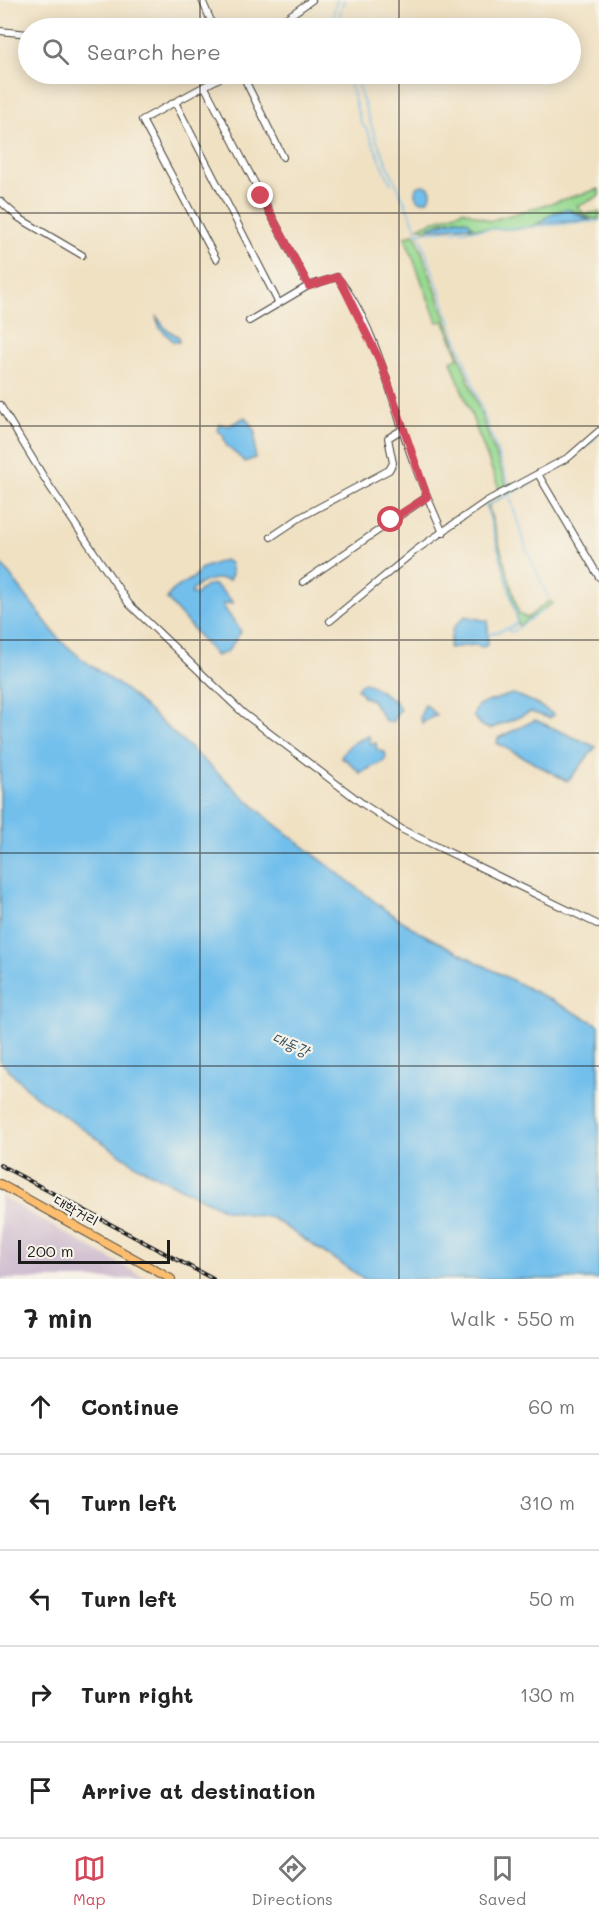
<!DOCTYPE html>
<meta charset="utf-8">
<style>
body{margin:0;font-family:Mali,"Poor Story",sans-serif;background:#f2f2f2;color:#222}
.scale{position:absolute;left:18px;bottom:15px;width:152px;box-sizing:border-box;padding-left:6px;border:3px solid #1c1c1c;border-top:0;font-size:16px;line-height:21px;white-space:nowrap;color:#1c1c1c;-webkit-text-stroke:4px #f7f3e8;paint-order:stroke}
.stop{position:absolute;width:18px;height:18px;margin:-14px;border:4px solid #d1495b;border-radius:50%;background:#fff}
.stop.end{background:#d1495b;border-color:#fff;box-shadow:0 2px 6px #0008}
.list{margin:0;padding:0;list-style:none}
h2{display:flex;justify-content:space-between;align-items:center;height:78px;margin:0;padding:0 24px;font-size:26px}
h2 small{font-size:20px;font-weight:400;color:#767676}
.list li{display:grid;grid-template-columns:39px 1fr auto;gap:18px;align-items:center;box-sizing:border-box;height:96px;padding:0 24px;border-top:2px solid #e0e0e0}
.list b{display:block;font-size:22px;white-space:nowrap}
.list em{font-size:20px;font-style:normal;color:#767676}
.icon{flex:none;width:33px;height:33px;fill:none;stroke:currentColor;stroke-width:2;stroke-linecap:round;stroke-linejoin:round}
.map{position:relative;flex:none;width:599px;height:1279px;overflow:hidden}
.search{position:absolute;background:#fff;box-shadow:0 3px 15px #0003;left:18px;right:18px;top:18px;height:66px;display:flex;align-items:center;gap:15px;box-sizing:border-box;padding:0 21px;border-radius:33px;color:#767676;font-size:22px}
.sheet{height:558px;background:#fff}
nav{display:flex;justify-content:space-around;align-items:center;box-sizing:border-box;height:84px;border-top:2px solid #e0e0e0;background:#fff;font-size:16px;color:#767676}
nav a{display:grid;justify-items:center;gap:3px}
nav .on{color:#d1495b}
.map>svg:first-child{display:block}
.industrial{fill:#cfbdcf}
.green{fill:#96d991;stroke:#597a56;stroke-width:1.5}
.water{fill:#72bfec;stroke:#476e84;stroke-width:1.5}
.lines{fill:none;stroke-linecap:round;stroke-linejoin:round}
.stream{stroke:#72bfec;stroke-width:1.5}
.minor-casing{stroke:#3c3a35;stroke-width:8}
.major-casing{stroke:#3c3a35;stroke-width:10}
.minor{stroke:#fff;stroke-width:6}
.major{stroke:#fcbd6e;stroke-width:8}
.rail-casing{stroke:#1c1c1c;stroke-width:4}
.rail{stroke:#f7f3e8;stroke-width:1.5;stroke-dasharray:4.5;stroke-linecap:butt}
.route{stroke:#d1495b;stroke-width:8}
.grid{fill:none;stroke:#1c1c1c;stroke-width:1.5;stroke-opacity:0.55}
.labels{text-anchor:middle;stroke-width:4.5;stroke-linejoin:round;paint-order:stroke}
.street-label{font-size:15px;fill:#1c1c1c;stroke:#f7f3e8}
.water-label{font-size:16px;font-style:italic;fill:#3a5565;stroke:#f7f3e8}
</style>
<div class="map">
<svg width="599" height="1279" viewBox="0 0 599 1279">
<rect width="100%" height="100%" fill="#f7f3e8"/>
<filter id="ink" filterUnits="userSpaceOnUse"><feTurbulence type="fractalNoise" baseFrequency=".0167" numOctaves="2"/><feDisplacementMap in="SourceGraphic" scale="12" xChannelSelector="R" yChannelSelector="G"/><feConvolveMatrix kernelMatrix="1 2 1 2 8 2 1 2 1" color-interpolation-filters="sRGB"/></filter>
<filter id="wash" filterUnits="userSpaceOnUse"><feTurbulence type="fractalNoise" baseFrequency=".008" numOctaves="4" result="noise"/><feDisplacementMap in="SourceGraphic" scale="24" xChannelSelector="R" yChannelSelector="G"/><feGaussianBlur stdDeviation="1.35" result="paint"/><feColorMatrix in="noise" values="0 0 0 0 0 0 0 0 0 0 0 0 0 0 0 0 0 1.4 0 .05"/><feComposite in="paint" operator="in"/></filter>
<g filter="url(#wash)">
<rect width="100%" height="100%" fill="#f0e1c3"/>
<polygon class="industrial" points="0,1196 77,1240 147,1279 0,1279"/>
<g class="green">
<path d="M 599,189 L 599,196 L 577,207 L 585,214 L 599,212 L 599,219 C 585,220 579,210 568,210 C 555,209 545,220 535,225 C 521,232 485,228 469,228 L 472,226 L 458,219 L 444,221 L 428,230 L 418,227 L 464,210 L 489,221 Z"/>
<polygon points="415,233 507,486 500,491 451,361 459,357 444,321 437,322 405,237"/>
<polygon points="509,493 488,505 519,614 527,618 549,601 553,603 519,626 487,506"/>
</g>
<g class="water">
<circle cx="423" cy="193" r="8"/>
<polygon points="567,209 590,220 538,224 553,213"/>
<polygon points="458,219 468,221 472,226 432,229 429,227"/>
<polygon points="156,316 166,329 179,337 179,342 174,342 160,328"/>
<polygon points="245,417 255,431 255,458 245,462 226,445 223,435 217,430 220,424 229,426"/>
<path d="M 224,560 L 230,563 L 232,574 L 229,580 C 216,576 197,582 191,593 L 196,595 C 215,573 219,591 232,601 L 233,603 L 223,604 C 226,614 236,621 241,632 L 227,652 L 216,656 L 167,599 C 172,584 195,583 200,569 Z"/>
<polygon points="0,562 59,639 82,659 126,690 272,822 387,911 419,932 599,1025 599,1279 364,1279 272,1218 225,1210 139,1167 35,1096 0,1061"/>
<polygon points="465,616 488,621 488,644 484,647 474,645 449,648 453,628"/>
<path d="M 364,682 C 375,686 386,695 396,702 L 400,710 L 392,722 L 385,721 L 372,700 L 364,697 L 357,688 Z"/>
<path d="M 512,694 C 526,697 542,707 554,715 L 549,718 L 531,712 L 490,729 L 482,726 L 473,716 L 478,705 Z"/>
<polygon points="425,704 436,715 422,723 420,717"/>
<path d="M 535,720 L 596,747 C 585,758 579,771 567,781 L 497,743 L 498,738 Z"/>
<path d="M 369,736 L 371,744 L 376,743 L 377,750 L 385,752 L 386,757 L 384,761 L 360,773 L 348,761 L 341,758 C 346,745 356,741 369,736 Z"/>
</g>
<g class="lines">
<g class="stream">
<polyline points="335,28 334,11 337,0"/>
<polyline points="341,28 340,14 344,0"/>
<polyline points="347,74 361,123 367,130 391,184"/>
<polyline points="354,74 376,139 418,232 519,228 599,221"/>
<polyline points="419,233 509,485"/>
<polyline points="586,447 596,438"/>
<polyline points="540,476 549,471"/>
<polyline points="509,494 526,548 548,597"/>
<polyline points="501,497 536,478"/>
<polyline points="486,505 518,620 514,626 488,635"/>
<polyline points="487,505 532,483"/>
<polyline points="508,630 512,632 545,609"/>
</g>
</g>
</g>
<g filter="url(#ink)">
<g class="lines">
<defs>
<g id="minor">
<polyline points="202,0 214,28"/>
<polyline points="272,28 312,0"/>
<polyline points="0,31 28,34"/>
<polyline points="242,74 283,157"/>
<polyline points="205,87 308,286"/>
<polyline points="175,102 278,302"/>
<polyline points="0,201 19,218 82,255"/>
<polyline points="216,259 142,120 227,74"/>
<path d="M 249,321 L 308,286 L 337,277 C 374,321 390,394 408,447 C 418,477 431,505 443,533"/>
<polyline points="0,405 48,484 129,604 243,713 363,804 403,830 599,925"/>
<polyline points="538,474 599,577"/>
<polyline points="271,537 301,517 389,470 393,463 388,438 403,429"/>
<polyline points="303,582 427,497"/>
<polyline points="330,621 416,550 487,501 569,457 599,431"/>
</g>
<polyline id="major" points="0,1184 171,1279"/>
</defs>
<use href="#minor" class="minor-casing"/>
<use href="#major" class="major-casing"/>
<use href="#minor" class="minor"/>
<use href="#major" class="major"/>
<defs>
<polyline id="rail" points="0,1165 213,1279"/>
</defs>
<use href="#rail" class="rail-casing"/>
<use href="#rail" class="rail"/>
</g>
</g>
<g class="lines" filter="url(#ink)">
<polyline class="route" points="261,196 309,286 337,277 341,282 382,365 427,497 391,520"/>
</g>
<path class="grid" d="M 200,0 L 200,28M 399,0 L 399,28M 200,74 L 200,1279M 399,74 L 399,1279M 0,213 L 599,213M 0,426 L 599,426M 0,640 L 599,640M 0,853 L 599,853M 0,1066 L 599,1066"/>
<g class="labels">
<g class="street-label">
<text transform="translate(76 1211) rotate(29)" y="5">대학거리</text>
</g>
<g class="water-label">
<text transform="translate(291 1044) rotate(24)" y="6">대동강</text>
</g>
</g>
</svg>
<div class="scale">200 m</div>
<div class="stop" style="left:391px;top:520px"></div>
<div class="stop end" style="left:261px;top:196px"></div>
<div class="search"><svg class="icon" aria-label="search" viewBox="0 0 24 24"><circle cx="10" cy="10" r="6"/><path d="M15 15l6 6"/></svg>Search here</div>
</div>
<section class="sheet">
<h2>7 min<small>Walk · 550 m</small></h2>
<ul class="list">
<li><svg class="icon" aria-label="ahead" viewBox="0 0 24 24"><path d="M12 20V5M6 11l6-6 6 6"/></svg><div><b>Continue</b></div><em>60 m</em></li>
<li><svg class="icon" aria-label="left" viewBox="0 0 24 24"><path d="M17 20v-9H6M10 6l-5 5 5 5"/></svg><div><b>Turn left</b></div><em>310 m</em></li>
<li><svg class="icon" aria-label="left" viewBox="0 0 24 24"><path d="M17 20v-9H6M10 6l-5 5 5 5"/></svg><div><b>Turn left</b></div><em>50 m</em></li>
<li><svg class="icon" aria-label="right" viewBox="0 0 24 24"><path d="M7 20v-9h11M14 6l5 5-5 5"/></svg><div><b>Turn right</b></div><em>130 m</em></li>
<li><svg class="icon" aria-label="arrive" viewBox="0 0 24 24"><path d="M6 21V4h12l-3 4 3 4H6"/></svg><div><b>Arrive at destination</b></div></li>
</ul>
</section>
<nav>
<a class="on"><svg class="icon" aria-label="map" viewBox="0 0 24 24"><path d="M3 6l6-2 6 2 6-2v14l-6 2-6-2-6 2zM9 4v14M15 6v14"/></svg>Map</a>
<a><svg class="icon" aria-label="directions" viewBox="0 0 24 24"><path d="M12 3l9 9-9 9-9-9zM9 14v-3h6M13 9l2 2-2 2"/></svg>Directions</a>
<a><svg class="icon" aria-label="saved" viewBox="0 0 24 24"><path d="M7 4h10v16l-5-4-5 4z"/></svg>Saved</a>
</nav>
